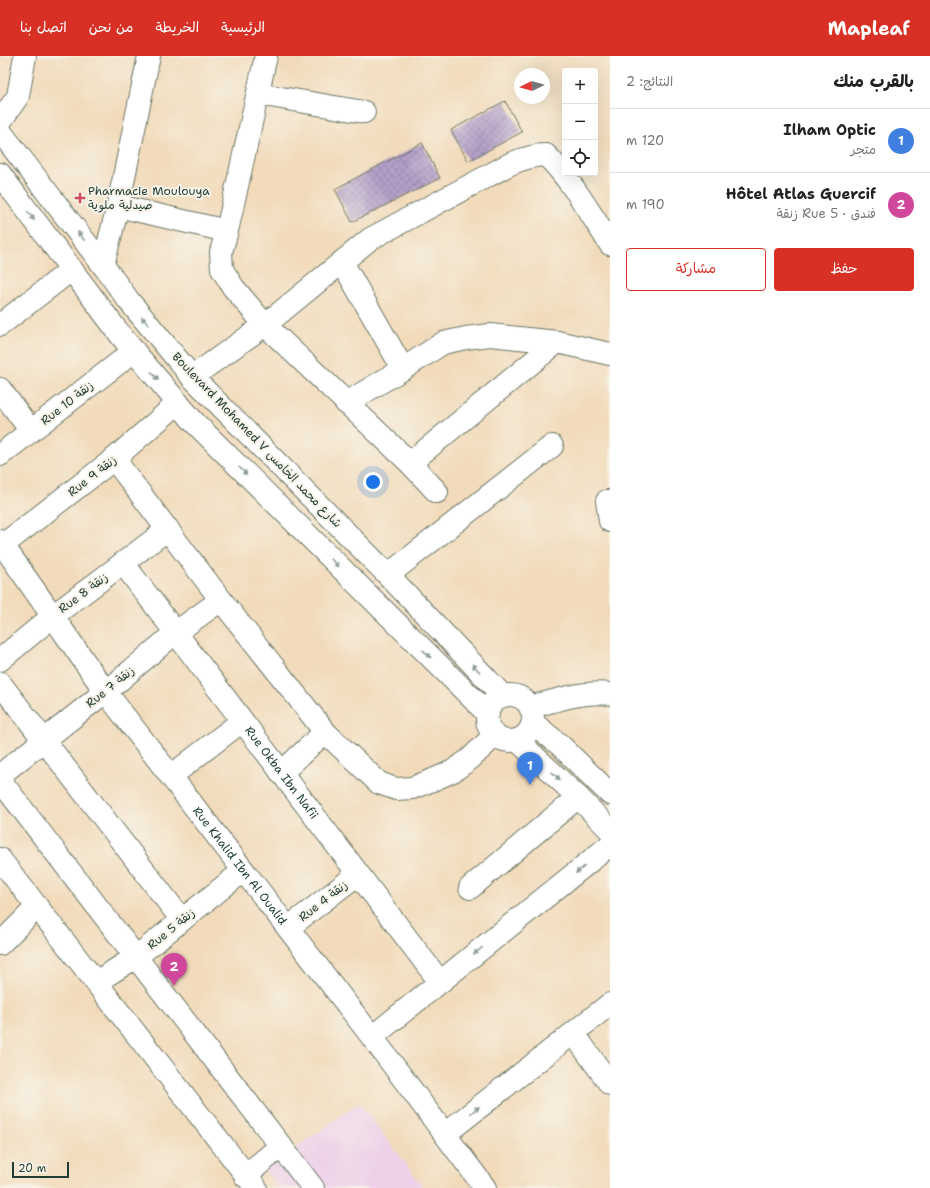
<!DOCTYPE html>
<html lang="ar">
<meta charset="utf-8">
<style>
body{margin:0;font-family:"Shantell Sans","Playpen Sans Arabic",sans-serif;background:#f2f2f2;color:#222;direction:rtl}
.controls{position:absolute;right:12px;top:12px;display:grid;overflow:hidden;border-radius:4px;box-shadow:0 4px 16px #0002}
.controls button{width:36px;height:36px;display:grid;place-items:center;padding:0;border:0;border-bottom:1px solid #e0e0e0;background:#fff;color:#222;font:20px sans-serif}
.compass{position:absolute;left:514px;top:12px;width:36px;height:36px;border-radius:50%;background:#fff;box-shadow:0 4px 16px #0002;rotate:264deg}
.scale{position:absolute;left:12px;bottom:10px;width:57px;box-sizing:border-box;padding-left:4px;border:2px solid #1f3d34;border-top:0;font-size:11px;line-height:14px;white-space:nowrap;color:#1f3d34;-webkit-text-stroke:3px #f7f3e8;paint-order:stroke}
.you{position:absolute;left:373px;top:426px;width:14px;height:14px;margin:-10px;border:3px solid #fff;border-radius:50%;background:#1a73e8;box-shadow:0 0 0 6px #1a73e833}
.badge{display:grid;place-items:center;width:26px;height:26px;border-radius:50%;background:#d93025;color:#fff;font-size:13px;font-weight:700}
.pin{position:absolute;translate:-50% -33px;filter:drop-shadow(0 1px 2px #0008)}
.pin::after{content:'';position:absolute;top:21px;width:14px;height:12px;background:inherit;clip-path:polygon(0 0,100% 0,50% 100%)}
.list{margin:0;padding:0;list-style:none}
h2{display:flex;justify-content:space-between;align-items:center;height:52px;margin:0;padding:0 16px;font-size:17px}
h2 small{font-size:13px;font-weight:400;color:#767676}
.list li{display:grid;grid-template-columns:26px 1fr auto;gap:12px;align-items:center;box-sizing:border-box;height:64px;padding:0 16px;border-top:1px solid #e0e0e0}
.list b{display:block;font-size:15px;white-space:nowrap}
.list p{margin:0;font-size:13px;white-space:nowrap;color:#767676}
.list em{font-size:13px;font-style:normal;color:#767676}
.actions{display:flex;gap:8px;padding:12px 16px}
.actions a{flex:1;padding:9px 0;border:1px solid #d93025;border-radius:4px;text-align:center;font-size:14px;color:#d93025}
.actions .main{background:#d93025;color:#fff}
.icon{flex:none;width:22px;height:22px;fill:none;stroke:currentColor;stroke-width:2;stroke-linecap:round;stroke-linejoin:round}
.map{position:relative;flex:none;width:610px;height:1132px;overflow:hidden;direction:ltr}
header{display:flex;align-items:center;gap:24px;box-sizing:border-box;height:56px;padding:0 20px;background:#d93025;color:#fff}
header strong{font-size:19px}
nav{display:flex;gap:22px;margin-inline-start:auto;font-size:14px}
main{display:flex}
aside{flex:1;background:#fff}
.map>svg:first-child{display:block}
.built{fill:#edd1e9}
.building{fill:url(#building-cross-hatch)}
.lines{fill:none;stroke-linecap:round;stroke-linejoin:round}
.minor-casing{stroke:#697463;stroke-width:24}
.major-casing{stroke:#697463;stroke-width:24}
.minor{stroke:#fff;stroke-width:22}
.major{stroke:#fff;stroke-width:22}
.oneway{fill:#8f9e9a}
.poi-dot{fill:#d1495b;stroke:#f7f3e8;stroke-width:1.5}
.labels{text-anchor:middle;stroke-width:4;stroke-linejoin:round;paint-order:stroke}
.poi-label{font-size:12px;fill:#1f3d34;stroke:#f7f3e8;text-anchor:start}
.street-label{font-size:12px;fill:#1f3d34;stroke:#f7f3e8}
</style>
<header>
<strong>Mapleaf</strong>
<nav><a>الرئيسية</a><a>الخريطة</a><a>من نحن</a><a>اتصل بنا</a></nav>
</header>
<main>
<aside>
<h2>بالقرب منك<small>النتائج: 2</small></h2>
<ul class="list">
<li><span class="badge" style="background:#3f7fe0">1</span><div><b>Ilham Optic</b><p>متجر</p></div><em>120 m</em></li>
<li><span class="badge" style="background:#d1479c">2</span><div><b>Hôtel Atlas Guercif</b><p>فندق · Rue 5 زنقة</p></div><em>190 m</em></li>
</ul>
<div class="actions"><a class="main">حفظ</a><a>مشاركة</a></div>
</aside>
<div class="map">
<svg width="610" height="1132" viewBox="0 0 610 1132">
<defs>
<pattern id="building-cross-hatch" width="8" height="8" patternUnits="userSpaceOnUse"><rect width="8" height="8" fill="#b5a0ca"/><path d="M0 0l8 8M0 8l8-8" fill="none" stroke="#9384a5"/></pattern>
</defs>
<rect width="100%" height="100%" fill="#f7f3e8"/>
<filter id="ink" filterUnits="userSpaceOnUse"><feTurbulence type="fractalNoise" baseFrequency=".025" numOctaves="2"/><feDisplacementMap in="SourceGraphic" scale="8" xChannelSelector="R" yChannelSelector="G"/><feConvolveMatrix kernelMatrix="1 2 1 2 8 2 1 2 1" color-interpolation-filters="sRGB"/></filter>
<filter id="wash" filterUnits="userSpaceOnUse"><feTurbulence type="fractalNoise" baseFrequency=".012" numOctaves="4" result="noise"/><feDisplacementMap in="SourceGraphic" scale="16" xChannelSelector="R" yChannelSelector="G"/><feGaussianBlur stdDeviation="0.9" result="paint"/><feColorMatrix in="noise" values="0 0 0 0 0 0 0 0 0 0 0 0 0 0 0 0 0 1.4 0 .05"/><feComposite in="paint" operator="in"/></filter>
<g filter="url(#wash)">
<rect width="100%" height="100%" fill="#f2dbbb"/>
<polygon class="built" points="359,1047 424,1132 279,1132 265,1114"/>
<g id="blocks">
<g class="building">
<polygon points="505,45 522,76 468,105 451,74"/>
<polygon points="422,87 440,122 352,166 335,133"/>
</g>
</g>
</g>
<g filter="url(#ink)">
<use href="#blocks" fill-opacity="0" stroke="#697463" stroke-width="1"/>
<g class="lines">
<defs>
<g id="minor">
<polyline points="266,0 227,175 221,196 222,213 233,231 265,269 410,407 437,436"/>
<polyline points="258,38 364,56"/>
<polyline points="0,66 18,40 25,0"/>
<polyline points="0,75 103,209 129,245 192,321 388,519 503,640"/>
<polyline points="0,118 122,281 194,366 488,658"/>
<polyline points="118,150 227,175"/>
<polyline points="342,206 403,313"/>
<polyline points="103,209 118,150 149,0"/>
<polyline points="0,269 71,214"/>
<path d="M 192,321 L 265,269 L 370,183 L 510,108 C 522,103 533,99 546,99 C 572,125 590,157 610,188"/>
<polyline points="0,333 31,375"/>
<polyline points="346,347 403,313 443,287 466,282 490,279 557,286 610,298"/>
<polyline points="0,399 134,295"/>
<polyline points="114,403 221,544 325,676 379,727 396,733 412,732 435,723 453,715 470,703 495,679"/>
<polyline points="410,407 557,286"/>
<polyline points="607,445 610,465"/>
<path id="s1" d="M 0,485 L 105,635 L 372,981 L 485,1132"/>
<polyline points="3,489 114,403 178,347"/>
<path id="s2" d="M 123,507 L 440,926"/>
<polyline points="388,519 552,390"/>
<polyline points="0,604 53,560 168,473"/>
<polyline points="0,627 182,864"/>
<circle cx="510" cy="662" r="23"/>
<path d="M 530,651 C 556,645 584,634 610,638"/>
<polyline points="533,667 560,689 610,738"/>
<polyline points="517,684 578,741 610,774"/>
<polyline points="281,717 325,676"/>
<polyline points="0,719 120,624 175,577 221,544"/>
<polyline points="171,720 242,665"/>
<polyline points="0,724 313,1132"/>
<polyline points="470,832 578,741"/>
<polyline points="288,872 358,818"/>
<polyline points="0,888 37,851"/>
<polyline points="96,926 136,901 243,815"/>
<polyline points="574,978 610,1028"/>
<polyline points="372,981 610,789"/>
<polyline points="445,1078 610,948"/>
<polyline points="245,1120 281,1090"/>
</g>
<polyline id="major" points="0,803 256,1132"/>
</defs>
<use href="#minor" class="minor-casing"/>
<use href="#major" class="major-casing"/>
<use href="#minor" class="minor"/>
<use href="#major" class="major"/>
</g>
<defs><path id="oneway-solid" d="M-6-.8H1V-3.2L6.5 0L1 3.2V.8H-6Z"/></defs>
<g class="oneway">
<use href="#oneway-solid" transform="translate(31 160) rotate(53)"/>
<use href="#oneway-solid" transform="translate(81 180) rotate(-128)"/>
<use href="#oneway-solid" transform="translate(145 265) rotate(-130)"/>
<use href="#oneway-solid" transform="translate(155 320) rotate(49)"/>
<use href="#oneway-solid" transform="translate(243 415) rotate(45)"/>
<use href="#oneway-solid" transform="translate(335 507) rotate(45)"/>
<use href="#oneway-solid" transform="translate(427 598) rotate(44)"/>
<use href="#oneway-solid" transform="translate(476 612) rotate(-133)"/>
<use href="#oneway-solid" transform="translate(556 720) rotate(43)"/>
<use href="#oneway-solid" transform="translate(580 814) rotate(141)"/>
<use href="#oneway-solid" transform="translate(478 895) rotate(141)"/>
<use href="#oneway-solid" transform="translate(475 1054) rotate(-38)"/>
</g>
</g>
<path class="poi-dot" d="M78 136h4v4h4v4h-4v4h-4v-4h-4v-4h4z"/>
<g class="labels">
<g class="poi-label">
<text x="88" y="139">Pharmacie Moulouya<tspan x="88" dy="14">صيدلية ملوية</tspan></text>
</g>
<g class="street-label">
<text transform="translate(67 347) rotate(-38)" y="4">Rue 10 زنقة</text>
<text transform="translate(257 384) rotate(46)" y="4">Boulevard Mohamed V شارع محمد الخامس</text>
<text transform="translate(92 420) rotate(-38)" y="4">Rue 9 زنقة</text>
<text transform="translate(83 537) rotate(-37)" y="4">Rue 8 زنقة</text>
<text transform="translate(110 631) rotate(-39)" y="4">Rue 7 زنقة</text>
<text dy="4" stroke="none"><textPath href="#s2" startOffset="263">Rue Okba Ibn Nafii</textPath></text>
<text dy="4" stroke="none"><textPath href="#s1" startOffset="404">Rue Khalid Ibn Al Oualid</textPath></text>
<text transform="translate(323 845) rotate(-38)" y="4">Rue 4 زنقة</text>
<text transform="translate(171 873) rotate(-39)" y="4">Rue 5 زنقة</text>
</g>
</g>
</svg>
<div class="controls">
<button>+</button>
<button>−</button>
<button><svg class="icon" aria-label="locate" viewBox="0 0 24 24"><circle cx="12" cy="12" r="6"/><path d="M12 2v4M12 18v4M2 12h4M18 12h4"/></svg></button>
</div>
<svg class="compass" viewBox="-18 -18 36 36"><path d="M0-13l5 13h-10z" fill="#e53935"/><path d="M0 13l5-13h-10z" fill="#767676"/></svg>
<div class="scale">20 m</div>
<div class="you"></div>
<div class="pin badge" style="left:530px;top:729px;background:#3f7fe0">1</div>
<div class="pin badge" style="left:174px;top:930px;background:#d1479c">2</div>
</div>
</main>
